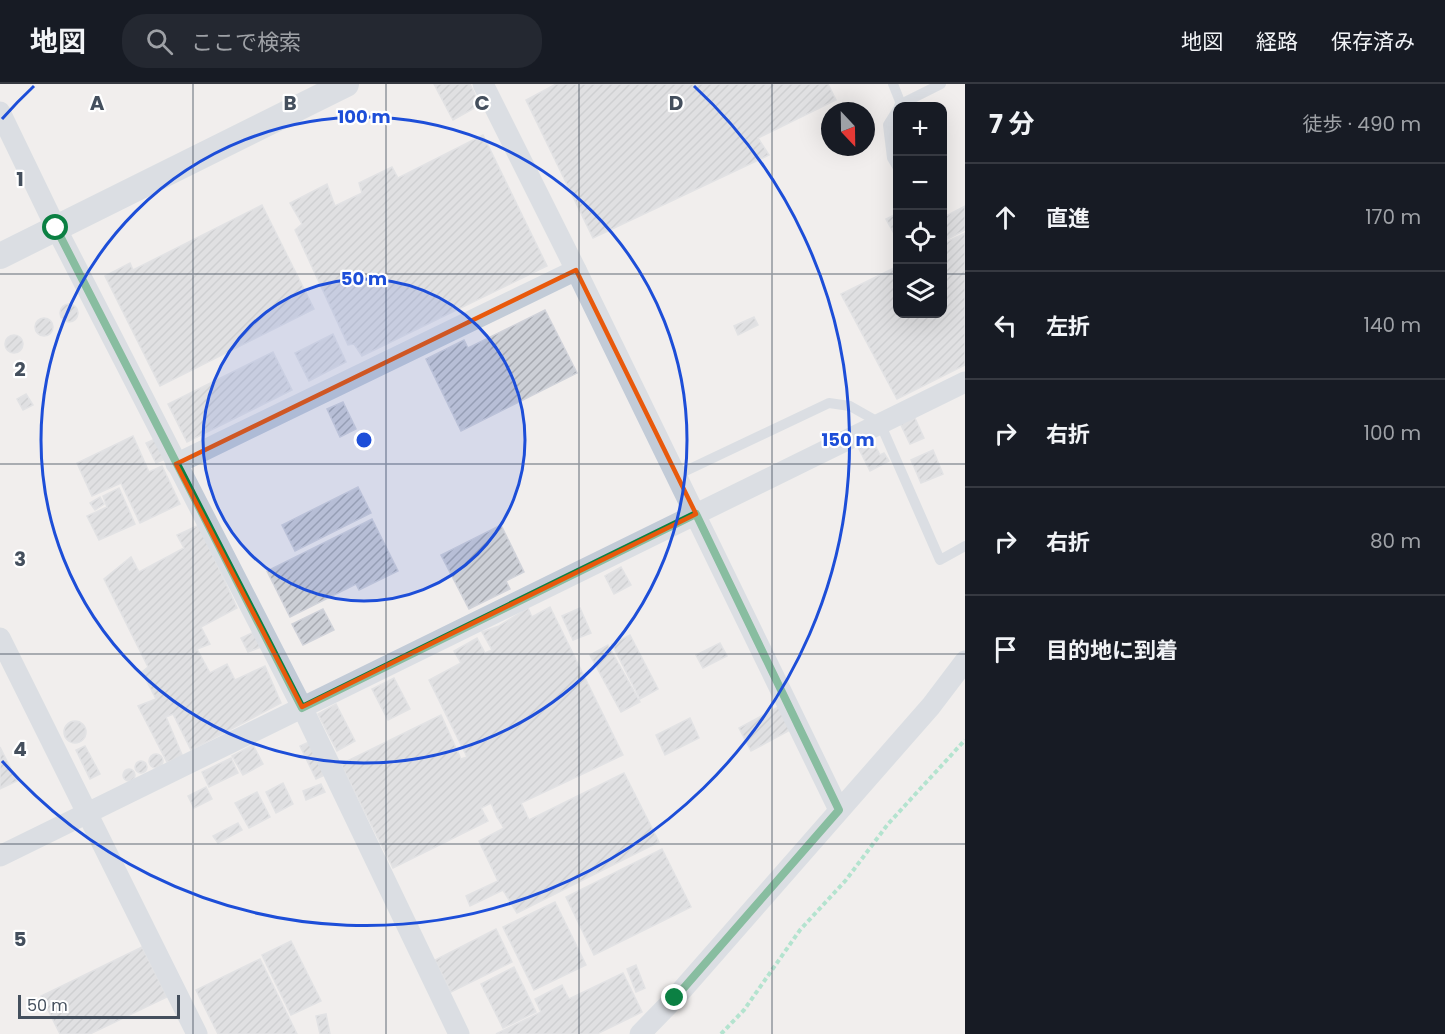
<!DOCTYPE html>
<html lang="ja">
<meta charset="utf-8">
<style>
body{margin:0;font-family:Poppins,"Noto Sans JP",sans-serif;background:#242831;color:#f1f3f6}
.controls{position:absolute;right:18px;top:18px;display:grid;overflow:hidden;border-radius:12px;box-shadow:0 6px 24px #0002}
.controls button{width:54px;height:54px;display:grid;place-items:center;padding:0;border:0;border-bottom:2px solid #363941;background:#171b24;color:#f1f3f6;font:30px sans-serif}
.compass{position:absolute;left:821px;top:18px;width:54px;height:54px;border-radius:50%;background:#171b24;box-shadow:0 6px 24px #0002;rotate:158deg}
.scale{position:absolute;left:18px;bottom:15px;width:162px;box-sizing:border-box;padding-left:6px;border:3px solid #444f5d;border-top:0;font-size:16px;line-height:21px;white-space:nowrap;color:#444f5d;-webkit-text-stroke:4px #fff;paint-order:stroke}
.stop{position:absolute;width:18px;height:18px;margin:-14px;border:4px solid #0b8043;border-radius:50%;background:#fff}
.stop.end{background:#0b8043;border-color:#fff;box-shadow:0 2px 6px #0008}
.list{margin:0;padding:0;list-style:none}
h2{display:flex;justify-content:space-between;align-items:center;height:78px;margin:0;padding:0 24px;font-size:26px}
h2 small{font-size:20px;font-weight:400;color:#9ea1a6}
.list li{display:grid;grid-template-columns:39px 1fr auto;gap:18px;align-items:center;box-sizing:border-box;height:108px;padding:0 24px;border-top:2px solid #363941}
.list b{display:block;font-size:22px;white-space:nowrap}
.list em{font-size:20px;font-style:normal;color:#9ea1a6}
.icon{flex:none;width:33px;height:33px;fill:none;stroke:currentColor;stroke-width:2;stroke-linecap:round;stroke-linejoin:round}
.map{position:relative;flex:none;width:965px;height:950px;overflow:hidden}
header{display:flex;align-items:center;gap:36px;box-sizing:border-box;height:84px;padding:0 30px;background:#171b24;border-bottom:2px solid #363941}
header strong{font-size:28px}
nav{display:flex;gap:33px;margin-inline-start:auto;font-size:21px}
.search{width:420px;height:54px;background:#242831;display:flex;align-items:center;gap:15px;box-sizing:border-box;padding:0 21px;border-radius:24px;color:#9ea1a6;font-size:22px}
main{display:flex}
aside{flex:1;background:#171b24}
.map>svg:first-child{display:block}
.building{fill:url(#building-hatch);stroke:#d1d3da;stroke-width:1.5}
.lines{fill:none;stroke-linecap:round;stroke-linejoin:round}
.path{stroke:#6ad6ab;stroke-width:4;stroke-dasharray:4.5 3;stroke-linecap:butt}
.service{stroke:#c2cbd7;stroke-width:10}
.minor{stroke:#c2cbd7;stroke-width:21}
.tertiary{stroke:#c2cbd7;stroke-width:26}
.route{stroke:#0b8043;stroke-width:8}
.marked{fill:none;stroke:#e8590c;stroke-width:4.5;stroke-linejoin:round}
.grid{fill:none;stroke:#444f5d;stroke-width:1.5;stroke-opacity:0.55}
.ring{fill:none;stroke:#1d4ed8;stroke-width:3}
.grid-label{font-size:20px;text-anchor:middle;font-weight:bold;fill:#444f5d;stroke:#fff;stroke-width:4.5;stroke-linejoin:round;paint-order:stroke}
.centre{fill:#1d4ed8;stroke:#fff;stroke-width:3}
.ring-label{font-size:18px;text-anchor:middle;font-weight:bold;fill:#1d4ed8;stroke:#fff;stroke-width:4.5;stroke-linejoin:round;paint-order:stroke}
</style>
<header>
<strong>地図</strong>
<div class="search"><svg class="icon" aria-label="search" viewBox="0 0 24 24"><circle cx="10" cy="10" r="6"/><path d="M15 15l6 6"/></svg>ここで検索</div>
<nav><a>地図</a><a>経路</a><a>保存済み</a></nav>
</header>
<main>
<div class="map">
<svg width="965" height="950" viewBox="0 0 965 950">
<defs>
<pattern id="building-hatch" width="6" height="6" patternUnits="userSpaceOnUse" patternTransform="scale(1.5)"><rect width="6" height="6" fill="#cccfd6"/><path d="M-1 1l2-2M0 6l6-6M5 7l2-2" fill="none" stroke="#a7aab1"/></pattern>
</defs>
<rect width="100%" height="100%" fill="#f1eeed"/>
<g class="building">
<polygon points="434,0 470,0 480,21 453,36"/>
<polygon points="556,0 828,0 836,16 758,54 769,71 593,154 526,16"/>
<polygon points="483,51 547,182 362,272 354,260 348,261 295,146 302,140 290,119 327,100 335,122 362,109 359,99 392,83 398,94"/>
<polygon points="262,121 314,225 160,302 105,192 130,179 133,186"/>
<polygon points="965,122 965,146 942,158 942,134"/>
<polygon points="898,129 898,157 886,135"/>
<polygon points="965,149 965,281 897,315 841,210 898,182 898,230 942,230 942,160"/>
<circle cx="69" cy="229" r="9"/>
<polygon points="545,226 577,289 461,347 426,275 464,256 468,264"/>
<polygon points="754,233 758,241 738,251 734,242"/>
<circle cx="44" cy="243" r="9"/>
<polygon points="333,250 346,278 309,297 295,269"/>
<circle cx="14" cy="260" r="9"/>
<polygon points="273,268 292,306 187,358 168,320"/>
<polygon points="26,310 33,321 23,326 17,315"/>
<polygon points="343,318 356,345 340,353 327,325"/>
<polygon points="914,332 924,354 910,360 900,339"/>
<polygon points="870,351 880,371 884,369 889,377 870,387 856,359"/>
<polygon points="133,352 149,388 162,382 180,420 140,439 121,399 92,412 77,379"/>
<polygon points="155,355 165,375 156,379 146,359"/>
<polygon points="933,366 943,390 921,399 911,376"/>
<polygon points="358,403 371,429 295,467 282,441"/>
<polygon points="119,404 135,440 99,456 87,432 107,423 103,412"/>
<polygon points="100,413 104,420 95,426 90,419"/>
<polygon points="372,435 398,487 359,506 356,500 290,533 267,487"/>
<polygon points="199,441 237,524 201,543 210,560 197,565 210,589 227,580 235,596 265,582 281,619 191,666 173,630 166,633 183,673 167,678 138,622 156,615 142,588 148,583 104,495 131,473 139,488 184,464 177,451"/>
<polygon points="501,441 524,488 506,497 510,505 469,525 441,471"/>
<polygon points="621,483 631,501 614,510 605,492"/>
<polygon points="550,523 623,671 521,719 529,736 624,689 659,758 517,829 503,806 470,822 466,812 498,797 479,757 504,744 497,733 491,719 481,724 488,737 393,784 341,680 441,631 461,675 467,673 429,596 461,579 454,567 477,554 485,569 492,566 482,548 499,542 528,524 532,533"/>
<polygon points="580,524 591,549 573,556 562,532"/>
<polygon points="323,525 334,546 303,561 292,540"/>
<polygon points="254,548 261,563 248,568 241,554"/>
<polygon points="630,551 658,605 640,615 612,560"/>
<polygon points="720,559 727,572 703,584 696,571"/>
<polygon points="608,561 640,618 621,628 590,571"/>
<polygon points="394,594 410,625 388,636 372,605"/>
<polygon points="336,620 355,657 337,667 318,630"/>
<polygon points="780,622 792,645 751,667 739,644"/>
<polygon points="690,634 699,654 665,671 656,651"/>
<circle cx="75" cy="648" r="11"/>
<polygon points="309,658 325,691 316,695 300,662"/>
<polygon points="253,661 263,680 243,691 232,672"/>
<polygon points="85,662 100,690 90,695 76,666"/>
<polygon points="0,663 17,697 0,705"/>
<circle cx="156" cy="677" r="7"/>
<polygon points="231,674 238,689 209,703 202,688"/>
<circle cx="141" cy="683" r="6"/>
<circle cx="129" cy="691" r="6"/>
<polygon points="283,699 293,720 276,729 266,708"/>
<polygon points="321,700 325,708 306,716 303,707"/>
<polygon points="206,703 212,715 194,724 188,712"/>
<polygon points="257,708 270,733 249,744 235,719"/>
<polygon points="238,739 242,746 218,759 213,752"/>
<polygon points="662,765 691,823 594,871 566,813"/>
<polygon points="555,818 586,881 534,906 503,843"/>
<polygon points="496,845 512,878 451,908 435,876"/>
<polygon points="291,857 321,917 291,931 262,871"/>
<polygon points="142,863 167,913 90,950 60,950 41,912"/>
<polygon points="260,875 297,950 218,950 196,906"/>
<polygon points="636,881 645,904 636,908 627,885"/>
<polygon points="514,883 536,928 503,944 481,900"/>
<polygon points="623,889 642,928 597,950 496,950 541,928 535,915 562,901 569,915"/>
<polygon points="326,930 330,950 320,950 316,932"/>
</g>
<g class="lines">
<polyline class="path" points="721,950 744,926 800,846 846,796 888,740 965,656"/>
<g class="service">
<polyline points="893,0 901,20"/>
<polyline points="899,22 901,20 941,0"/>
<polyline points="898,25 888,41 892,74 898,84"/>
<polyline points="677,391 829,319 850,322 880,339 940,476 965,462"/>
</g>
<g class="minor">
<polyline points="483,0 576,186 839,726"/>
<polyline points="0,28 56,144 302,623 459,950"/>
<polyline points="176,380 576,186"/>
<polyline points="0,554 197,950"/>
<polyline points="0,772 965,298"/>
<polyline points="640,950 675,914 931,622 965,577"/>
</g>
<polyline class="tertiary" points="0,172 346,0"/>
</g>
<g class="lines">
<polyline class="route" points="56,144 302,624 696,430 839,726 675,914"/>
</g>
<path d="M0 0H965V950H0ZM 576,186 L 696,430 L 302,623 L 176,380 Z" fill="#f1eeed" fill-opacity=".55" fill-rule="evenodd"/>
<path class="marked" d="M 576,186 L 696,430 L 302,623 L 176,380 Z"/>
<path class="grid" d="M 193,0 L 193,950M 386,0 L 386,950M 579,0 L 579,950M 772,0 L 772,950M 0,190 L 898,190M 942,190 L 965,190M 0,380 L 965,380M 0,570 L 965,570M 0,760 L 965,760"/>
<circle cx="364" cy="356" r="161" fill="#1d4ed8" fill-opacity=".12"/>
<g class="ring">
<circle cx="364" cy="356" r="161"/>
<circle cx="364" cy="356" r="323"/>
<path d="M2 35A484 484 0 0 1 34 2M694 2A484 484 0 1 1 2 677"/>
</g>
<g class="grid-label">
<text x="97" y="26">A</text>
<text x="290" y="26">B</text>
<text x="482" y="26">C</text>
<text x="676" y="26">D</text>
<text x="20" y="102">1</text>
<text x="20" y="292">2</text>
<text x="20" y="482">3</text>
<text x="20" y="672">4</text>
<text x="20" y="862">5</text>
</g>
<circle cx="364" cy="356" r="9" class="centre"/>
<g class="ring-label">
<text x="364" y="39">100 m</text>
<text x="364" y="201">50 m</text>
<text x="848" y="362">150 m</text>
</g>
</svg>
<div class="controls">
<button>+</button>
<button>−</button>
<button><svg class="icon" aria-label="locate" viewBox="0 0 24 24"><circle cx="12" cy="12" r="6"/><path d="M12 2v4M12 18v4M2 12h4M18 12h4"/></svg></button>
<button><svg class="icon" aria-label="layers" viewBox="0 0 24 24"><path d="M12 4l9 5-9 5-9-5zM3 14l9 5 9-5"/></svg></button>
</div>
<svg class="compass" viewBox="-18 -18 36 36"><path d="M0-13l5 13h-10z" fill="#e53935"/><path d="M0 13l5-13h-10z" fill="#9ea1a6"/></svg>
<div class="scale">50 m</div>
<div class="stop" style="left:56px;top:144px"></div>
<div class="stop end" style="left:675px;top:914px"></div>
</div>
<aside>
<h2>7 分<small>徒歩 · 490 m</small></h2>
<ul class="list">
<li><svg class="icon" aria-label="ahead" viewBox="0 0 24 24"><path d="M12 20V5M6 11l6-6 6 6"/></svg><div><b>直進</b></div><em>170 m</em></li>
<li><svg class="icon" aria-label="left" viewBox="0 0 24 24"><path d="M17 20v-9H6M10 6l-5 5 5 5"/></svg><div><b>左折</b></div><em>140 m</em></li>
<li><svg class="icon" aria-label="right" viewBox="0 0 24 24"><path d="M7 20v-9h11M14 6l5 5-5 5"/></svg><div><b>右折</b></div><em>100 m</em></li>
<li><svg class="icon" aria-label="right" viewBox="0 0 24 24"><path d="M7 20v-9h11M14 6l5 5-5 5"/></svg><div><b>右折</b></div><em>80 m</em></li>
<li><svg class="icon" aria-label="arrive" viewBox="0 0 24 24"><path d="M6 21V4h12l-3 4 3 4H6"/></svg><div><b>目的地に到着</b></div></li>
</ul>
</aside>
</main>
